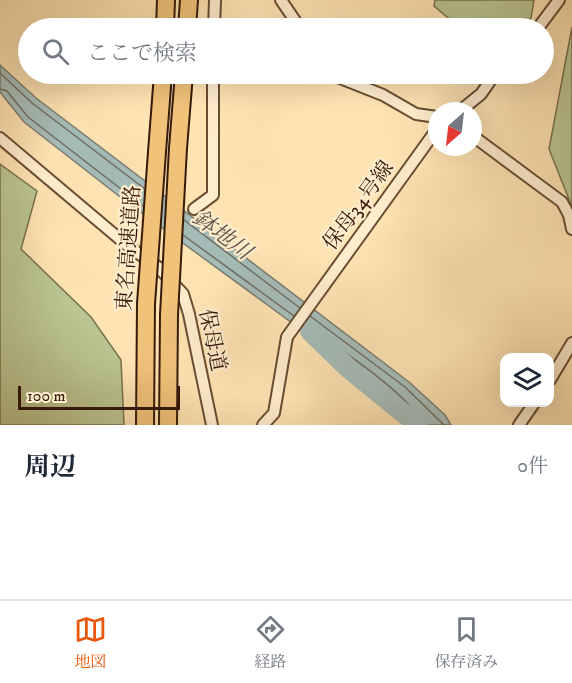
<!DOCTYPE html>
<html lang="ja">
<meta charset="utf-8">
<style>
body{margin:0;font-family:"IM FELL DW Pica","Noto Serif JP",serif;background:#f6f6f7;color:#1f2937}
.controls{position:absolute;right:18px;bottom:18px;display:grid;overflow:hidden;border-radius:12px;box-shadow:0 6px 24px #0002}
.controls button{width:54px;height:54px;display:grid;place-items:center;padding:0;border:0;border-bottom:2px solid #e0e1e3;background:#fff;color:#1f2937;font:30px sans-serif}
.compass{position:absolute;left:428px;top:102px;width:54px;height:54px;border-radius:50%;background:#fff;box-shadow:0 6px 24px #0002;rotate:208deg}
.scale{position:absolute;left:18px;bottom:15px;width:162px;box-sizing:border-box;padding-left:6px;border:3px solid #371b08;border-top:0;font-size:16px;line-height:21px;white-space:nowrap;color:#371b08;-webkit-text-stroke:4px #ffedce;paint-order:stroke}
.list{margin:0;padding:0;list-style:none}
h2{display:flex;justify-content:space-between;align-items:center;height:78px;margin:0;padding:0 24px;font-size:26px}
h2 small{font-size:20px;font-weight:400;color:#747a83}
.icon{flex:none;width:33px;height:33px;fill:none;stroke:currentColor;stroke-width:2;stroke-linecap:round;stroke-linejoin:round}
.map{position:relative;flex:none;width:572px;height:425px;overflow:hidden}
.search{position:absolute;background:#fff;box-shadow:0 6px 24px #0002;left:18px;right:18px;top:18px;height:66px;display:flex;align-items:center;gap:15px;box-sizing:border-box;padding:0 21px;border-radius:33px;color:#747a83;font-size:22px}
.sheet{height:174px;background:#fff}
nav{display:flex;justify-content:space-around;align-items:center;box-sizing:border-box;height:84px;border-top:2px solid #e0e1e3;background:#fff;font-size:16px;color:#747a83}
nav a{display:grid;justify-items:center;gap:3px}
nav .on{color:#ea580c}
.map>svg:first-child{display:block}
.green{fill:#bac591;stroke:#78704c;stroke-width:1.5}
.water{fill:#a5bcb8;stroke:#797c72;stroke-width:1.5}
.lines{fill:none;stroke-linecap:round;stroke-linejoin:round}
.shore{stroke:#6e6c60;stroke-width:1.5}
.river{stroke:#a5bcb8;stroke-width:20}
.minor-casing{stroke:#694d33;stroke-width:14}
.highway-casing{stroke:#371b08;stroke-width:20}
.minor{stroke:#ffedce;stroke-width:10}
.highway{stroke:#f0c27a;stroke-width:16}
.highway-bridge-casing{stroke:#371b08;stroke-width:20;stroke-linecap:butt}
.highway-bridge{stroke:#f0c27a;stroke-width:16}
.labels{text-anchor:middle;stroke-width:4.5;stroke-linejoin:round;paint-order:stroke}
.street-label{font-size:21px;fill:#371b08;stroke:#ffedce}
.water-label{font-size:22px;font-style:italic;fill:#5e5346;stroke:#ffedce}
</style>
<div class="map">
<svg width="572" height="425" viewBox="0 0 572 425">
<rect width="100%" height="100%" fill="#ffe4b3"/>
<filter id="stains"><feTurbulence type="fractalNoise" baseFrequency=".00333" numOctaves="4"/><feColorMatrix values="0 0 0 0 .2 0 0 0 0 .09 0 0 0 0 .02 0 0 0 .5 -.17"/></filter>
<radialGradient id="worn" r=".72"><stop offset=".6" stop-color="#630" stop-opacity="0"/><stop offset="1" stop-color="#630" stop-opacity=".3"/></radialGradient>
<g class="green">
<polygon points="435,0 534,0 531,18 516,28 460,28 434,6"/>
<polygon points="572,27 572,207 549,149"/>
<polygon points="0,164 37,191 21,249 91,317 121,360 124,425 0,425"/>
</g>
<polygon class="water" points="0,65 36,98 409,382 445,415 451,425 417,425 392,396 124,200 24,122 0,92"/>
<g class="lines">
<g class="shore">
<polyline points="0,73 32,103 145,189"/>
<polyline points="0,89 7,91 28,117 143,206"/>
<polyline points="184,220 300,308"/>
<polyline points="183,235 294,316"/>
<polyline points="310,316 405,387 444,425"/>
<path d="M 305,324 C 328,341 418,399 421,425"/>
</g>
<polyline class="river" points="310,331 348,368 418,425"/>
<defs>
<g id="minor">
<polyline points="281,0 300,28"/>
<polyline points="214,28 215,0"/>
<polyline points="538,28 559,0"/>
<polyline points="330,74 383,95 416,114 437,117"/>
<polyline points="460,111 481,94 495,74"/>
<polyline points="473,136 562,202 569,215 572,229"/>
<polyline points="0,138 128,246 158,267 183,294 189,314 212,425"/>
<polyline points="194,209 213,195 213,74"/>
<polyline points="550,380 572,343"/>
<polyline points="263,425 274,413 287,337 437,129"/>
<polyline points="519,425 535,402"/>
</g>
<g id="highway">
<polyline points="165,28 166,0"/>
<polyline points="187,28 189,0"/>
<polyline points="178,148 184,74"/>
<polyline points="157,152 163,74"/>
<polyline points="145,425 146,304"/>
<polyline points="168,425 169,315"/>
</g>
</defs>
<use href="#minor" class="minor-casing"/>
<use href="#highway" class="highway-casing"/>
<use href="#minor" class="minor"/>
<use href="#highway" class="highway"/>
<defs>
<g id="highway-bridge">
<polyline points="146,304 157,152"/>
<polyline points="169,315 178,148"/>
</g>
</defs>
<use href="#highway-bridge" class="highway-bridge-casing"/>
<use href="#highway-bridge" class="highway-bridge"/>
</g>
<g class="labels">
<g class="street-label">
<text transform="translate(358 205) rotate(-54)" y="7">保母34号線</text>
<text transform="translate(128 248) rotate(-86)" y="7">東名高速道路</text>
<text transform="translate(213 340) rotate(78)" y="7">保母道</text>
</g>
<g class="water-label">
<text transform="translate(223 234) rotate(37)" y="8">鉢地川</text>
</g>
</g>
<rect width="100%" height="100%" filter="url(#stains)"/>
<rect width="100%" height="100%" fill="url(#worn)"/>
</svg>
<div class="controls">
<button><svg class="icon" aria-label="layers" viewBox="0 0 24 24"><path d="M12 4l9 5-9 5-9-5zM3 14l9 5 9-5"/></svg></button>
</div>
<svg class="compass" viewBox="-18 -18 36 36"><path d="M0-13l5 13h-10z" fill="#e53935"/><path d="M0 13l5-13h-10z" fill="#747a83"/></svg>
<div class="scale">100 m</div>
<div class="search"><svg class="icon" aria-label="search" viewBox="0 0 24 24"><circle cx="10" cy="10" r="6"/><path d="M15 15l6 6"/></svg>ここで検索</div>
</div>
<section class="sheet">
<h2>周辺<small>0件</small></h2>
<ul class="list">
</ul>
</section>
<nav>
<a class="on"><svg class="icon" aria-label="map" viewBox="0 0 24 24"><path d="M3 6l6-2 6 2 6-2v14l-6 2-6-2-6 2zM9 4v14M15 6v14"/></svg>地図</a>
<a><svg class="icon" aria-label="directions" viewBox="0 0 24 24"><path d="M12 3l9 9-9 9-9-9zM9 14v-3h6M13 9l2 2-2 2"/></svg>経路</a>
<a><svg class="icon" aria-label="saved" viewBox="0 0 24 24"><path d="M7 4h10v16l-5-4-5 4z"/></svg>保存済み</a>
</nav>
